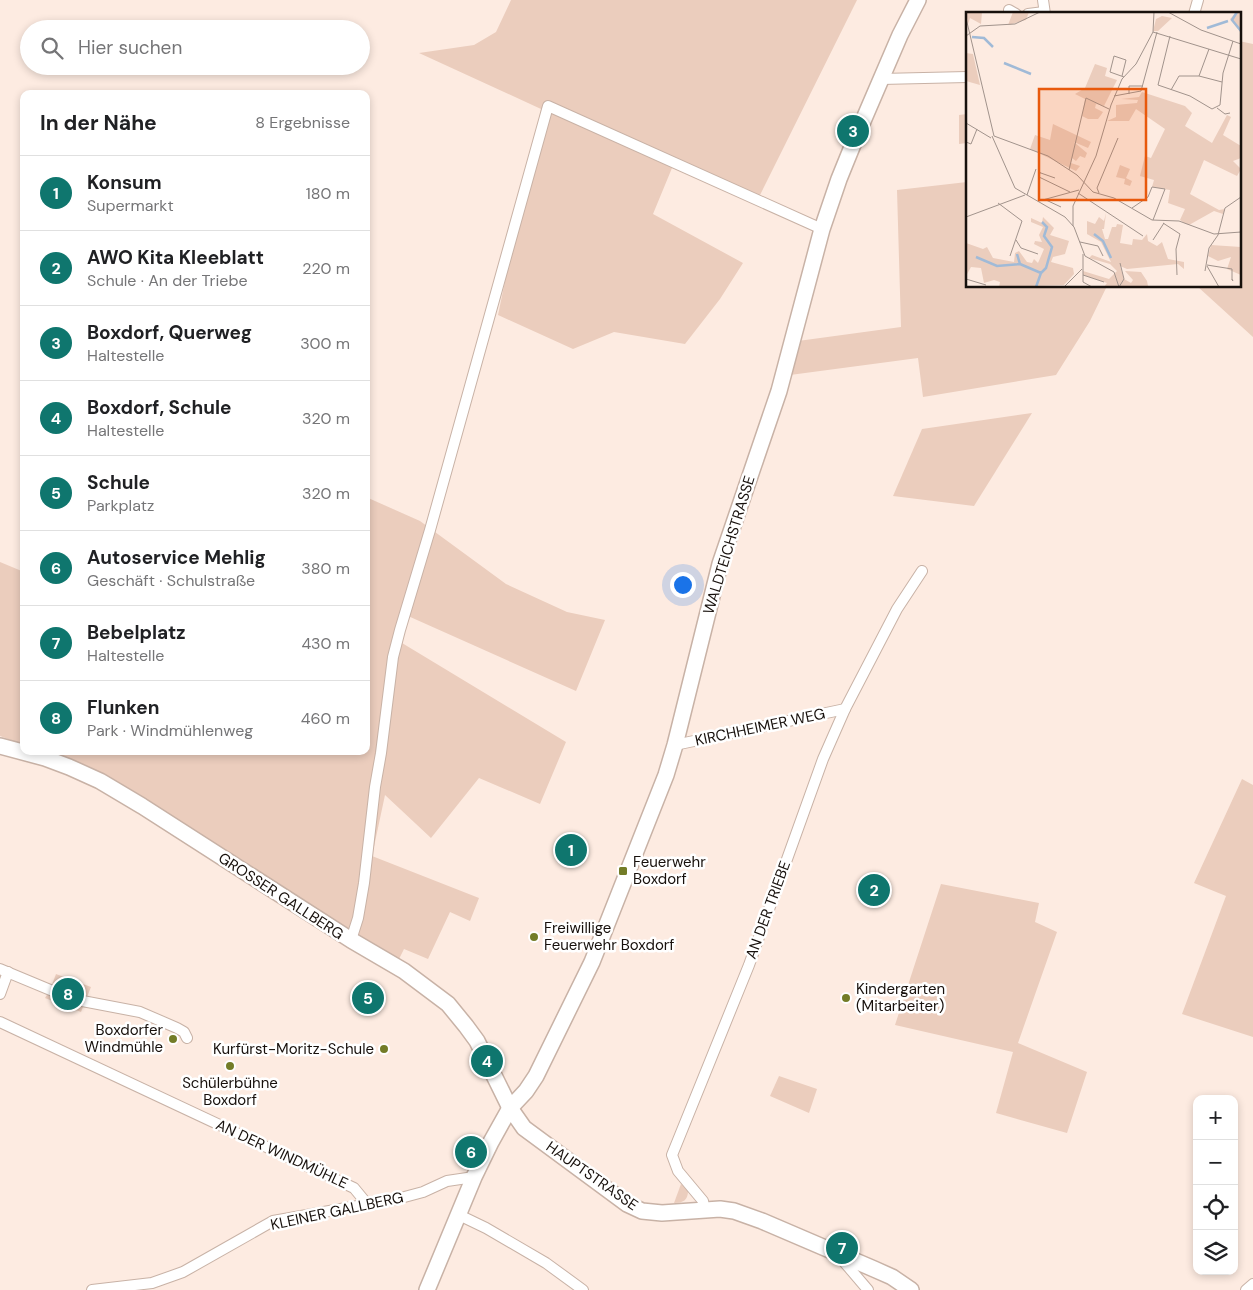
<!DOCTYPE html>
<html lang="de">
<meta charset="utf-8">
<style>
body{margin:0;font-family:"DM Sans",sans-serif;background:#f2f2f2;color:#202124}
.controls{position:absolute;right:15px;bottom:15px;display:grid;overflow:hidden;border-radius:10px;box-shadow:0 2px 8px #0003}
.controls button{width:45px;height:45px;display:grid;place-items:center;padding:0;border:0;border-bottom:1px solid #e0e0e0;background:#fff;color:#202124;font:25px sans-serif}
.you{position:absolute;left:682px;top:584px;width:18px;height:18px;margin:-12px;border:4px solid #fff;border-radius:50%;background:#1a73e8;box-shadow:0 0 0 8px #1a73e833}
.badge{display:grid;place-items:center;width:32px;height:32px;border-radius:50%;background:#0f766e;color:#fff;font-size:16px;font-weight:700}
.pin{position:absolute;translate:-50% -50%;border:2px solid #fff;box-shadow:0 1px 5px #0006}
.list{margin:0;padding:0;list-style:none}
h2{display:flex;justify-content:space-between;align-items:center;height:65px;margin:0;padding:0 20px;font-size:21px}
h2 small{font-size:16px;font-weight:400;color:#757577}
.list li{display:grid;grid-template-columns:32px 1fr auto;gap:15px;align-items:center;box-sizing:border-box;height:75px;padding:0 20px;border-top:1px solid #e0e0e0}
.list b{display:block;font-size:19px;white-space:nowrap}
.list p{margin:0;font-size:16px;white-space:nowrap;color:#757577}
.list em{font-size:16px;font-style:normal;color:#757577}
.icon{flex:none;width:28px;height:28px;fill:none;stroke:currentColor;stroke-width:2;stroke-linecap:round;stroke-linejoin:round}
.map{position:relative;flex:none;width:1253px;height:1290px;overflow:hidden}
.search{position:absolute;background:#fff;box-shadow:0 2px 8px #0003;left:20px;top:20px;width:350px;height:55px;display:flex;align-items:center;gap:12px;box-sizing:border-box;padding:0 18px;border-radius:28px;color:#757577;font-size:19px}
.panel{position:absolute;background:#fff;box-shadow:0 2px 8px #0003;left:20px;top:90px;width:350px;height:665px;border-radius:10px}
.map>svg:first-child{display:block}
.green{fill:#ebcdbd}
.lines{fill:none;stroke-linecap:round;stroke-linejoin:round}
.street-casing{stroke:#c8b2a6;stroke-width:12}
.secondary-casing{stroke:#c8b2a6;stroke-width:18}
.street{stroke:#fff;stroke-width:10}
.secondary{stroke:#fff;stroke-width:15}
.poi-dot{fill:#737c27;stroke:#fff;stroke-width:2}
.labels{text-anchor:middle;stroke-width:5;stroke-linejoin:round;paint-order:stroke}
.street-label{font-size:15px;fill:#17100c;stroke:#fff}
.poi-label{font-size:15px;fill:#17100c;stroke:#fff;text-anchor:start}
.inset-river{fill:none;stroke:#a0bad7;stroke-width:2.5}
.inset-road{fill:none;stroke:#a1938c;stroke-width:1}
.view{fill:#e8590c;fill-opacity:0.15;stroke:#e8590c;stroke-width:2.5}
.inset-edge{fill:none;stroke:#17100c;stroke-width:2.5}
</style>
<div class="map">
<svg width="1253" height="1290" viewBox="0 0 1253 1290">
<rect width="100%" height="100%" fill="#fdebe1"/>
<g class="green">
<polygon points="511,0 857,0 759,197 672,168 653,214 743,263 720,299 685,344 614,332 573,349 498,315 541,109 419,53 474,45 496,32"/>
<polygon points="1239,41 1253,44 1253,337 1197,286 1239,286"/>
<polygon points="967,114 967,143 959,144 959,115"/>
<polygon points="967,182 967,286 1107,286 1090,321 1056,375 923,397 918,358 790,375 798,341 901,327 897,190"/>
<polygon points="1032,413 974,506 893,496 922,429"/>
<polygon points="366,497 420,521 506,584 567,612 605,620 576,691 408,616 402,643 566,742 540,804 479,778 431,838 385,795 372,856 479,898 470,921 450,912 428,959 404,949 398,961 43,751 366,751"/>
<polygon points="0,562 24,572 24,745 0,736"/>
<polygon points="1242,779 1253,785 1253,1037 1182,1014 1226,896 1194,883"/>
<polygon points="941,884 1039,903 1035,922 1057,932 1018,1043 1087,1072 1067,1133 996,1113 1013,1052 895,1025"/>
<polygon points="56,974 91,987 81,1012 45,998 50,990"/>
<polygon points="779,1076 817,1089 809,1113 770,1096"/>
<path d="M 681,1184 L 688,1191 C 688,1200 683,1203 674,1203 Z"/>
</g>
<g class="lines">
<defs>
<g id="street">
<polyline points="1043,0 1045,14"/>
<polyline points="1009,10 1016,14"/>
<polyline points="1028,14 1044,12"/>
<polyline points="1194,14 1198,0"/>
<polyline points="881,79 967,77"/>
<polyline points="675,745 845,709"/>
<polyline points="351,940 358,918 364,883 375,787 381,753 393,657 400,630 430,530 548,106 822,229"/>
<polyline points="0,969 72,999 140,1012 177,1028 184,1032 187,1038"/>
<polyline points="0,994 8,972"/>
<polyline points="0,1022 354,1188 368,1205"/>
<polyline points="705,1210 703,1201 678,1171 672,1155 749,965 823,759 845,709 897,609 922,571"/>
<polyline points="459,1215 486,1228 546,1263 583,1290"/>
<polyline points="839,1256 868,1290"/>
<polyline points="92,1290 152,1283 183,1272 273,1221 397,1199 423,1192 447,1181 474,1177"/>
<polyline points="1246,1290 1253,1284"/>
</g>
<g id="secondary">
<polyline points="0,746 45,758 69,767 100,781 142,806 351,940 404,971 448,1004 466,1026 477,1041 510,1108 524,1128 627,1204 642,1211 662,1213 720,1209 734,1211 762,1221 874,1269 892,1277 911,1290"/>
<polyline points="427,1290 474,1177 491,1142 510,1108 526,1091 536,1076 592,962 666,775 675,745 720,564 779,391 822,229 839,179 854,142 900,35 918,0"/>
</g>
</defs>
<use href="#street" class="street-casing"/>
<use href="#secondary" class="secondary-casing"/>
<use href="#street" class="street"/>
<use href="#secondary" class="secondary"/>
</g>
<g class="poi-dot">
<rect x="618" y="866" width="10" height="10" rx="2.5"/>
<circle cx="534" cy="937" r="5"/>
<circle cx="846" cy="998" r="5"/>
<circle cx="173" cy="1039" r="5"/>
<circle cx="384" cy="1049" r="5"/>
<circle cx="230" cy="1066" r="5"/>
</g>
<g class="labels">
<g class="street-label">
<text transform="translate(729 545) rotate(-73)" y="5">WALDTEICHSTRASSE</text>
<text transform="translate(760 727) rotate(-12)" y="5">KIRCHHEIMER WEG</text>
<text transform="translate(281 896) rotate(33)" y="5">GROSSER GALLBERG</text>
<text transform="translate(768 910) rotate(-70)" y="5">AN DER TRIEBE</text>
<text transform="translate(282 1154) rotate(25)" y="5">AN DER WINDMÜHLE</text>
<text transform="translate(592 1176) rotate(35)" y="5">HAUPTSTRASSE</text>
<text transform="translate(337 1211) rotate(-12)" y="5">KLEINER GALLBERG</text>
</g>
<g class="poi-label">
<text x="633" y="867">Feuerwehr<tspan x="633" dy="17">Boxdorf</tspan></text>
<text x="544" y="933">Freiwillige<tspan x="544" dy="17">Feuerwehr Boxdorf</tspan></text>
<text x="856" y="994">Kindergarten<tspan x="856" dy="17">(Mitarbeiter)</tspan></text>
<text x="163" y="1035" text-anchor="end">Boxdorfer<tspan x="163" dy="17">Windmühle</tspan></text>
<text x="374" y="1054" text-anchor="end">Kurfürst-Moritz-Schule</text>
<text x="230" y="1088" text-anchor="middle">Schülerbühne<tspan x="230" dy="17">Boxdorf</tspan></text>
</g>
</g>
<g transform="translate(966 12)">
<rect width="275" height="275" fill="#fdebe1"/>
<path d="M 0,0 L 16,0 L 15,12 L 4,6 L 2,12 ZM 47,0 L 63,0 L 60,8 L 42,13 ZM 271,0 L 275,0 L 275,21 L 264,7 ZM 196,4 L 206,6 L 192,19 L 187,19 L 190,7 ZM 0,41 L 7,42 L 14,73 L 0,69 ZM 129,52 L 141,56 L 139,64 L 151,68 L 138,94 L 130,92 L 129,96 L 137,100 L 135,103 L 132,107 L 122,107 L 116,104 L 119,87 L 109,82 L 119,76 ZM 176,80 L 219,94 L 226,101 L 219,114 L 246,131 L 261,103 L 265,105 L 257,123 L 275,134 L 275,146 L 267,149 L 275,157 L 271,164 L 238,148 L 224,182 L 253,198 L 259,197 L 257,202 L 248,199 L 223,213 L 218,211 L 214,208 L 219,197 L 202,191 L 204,178 L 186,175 L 188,168 L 174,164 L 179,144 L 185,146 L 199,117 L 170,97 L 163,109 L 141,109 L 150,105 L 150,93 L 171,91 L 172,88 L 155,87 L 173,85 ZM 87,112 L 125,130 L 122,136 L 108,130 L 121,141 L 119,146 L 114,144 L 110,149 L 106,146 L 105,151 L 114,154 L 110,159 L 64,137 L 69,123 L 84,128 ZM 154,153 L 164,157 L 160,166 L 166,169 L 164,174 L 158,172 L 159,167 L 150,165 ZM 140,201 L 138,217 L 136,217 L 139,227 L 142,227 L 146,215 L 150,215 L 151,212 L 157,213 L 154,231 L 166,233 L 167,227 L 176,228 L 181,222 L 182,229 L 191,234 L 196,230 L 202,247 L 218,250 L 218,257 L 212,252 L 161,257 L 154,254 L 158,267 L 165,271 L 167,268 L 159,259 L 175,260 L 181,269 L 182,274 L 177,275 L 138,275 L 141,271 L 117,263 L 117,259 L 143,267 L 151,259 L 144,252 L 123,246 L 126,243 L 145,250 L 135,230 L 121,222 L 121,209 L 129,212 L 133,205 L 138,209 ZM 77,205 L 88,216 L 84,223 L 103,229 L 99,242 L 87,245 L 85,250 L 107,256 L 108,262 L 98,273 L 33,275 L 34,270 L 28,268 L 18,271 L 15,256 L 5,255 L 0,264 L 0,231 L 17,237 L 21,235 L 27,246 L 48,250 L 49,241 L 53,239 L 61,250 L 66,251 L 68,247 L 72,251 L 78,237 L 68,232 L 69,229 L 76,230 L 73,223 L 77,215 L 65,210 L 65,206 L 76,211 ZM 245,233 L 275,235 L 275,263 L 261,257 L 265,245 L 252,249 L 242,244 Z" fill="#ebcdbd"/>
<path class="inset-river" d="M 271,0 L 266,8 L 275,19M 241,16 L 262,9M 6,25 L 18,26 L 27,35M 38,51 L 65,62M 128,222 L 137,229 L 145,246M 51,242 L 54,252 L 75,261 L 70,275M 10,245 L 31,254 L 54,252M 75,261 L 80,256 L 86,235 L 78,224 L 81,215 L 76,210"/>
<path class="inset-road" d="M 202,0 L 235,18 L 275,32M 0,6 L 28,124M 187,20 L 275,47M 0,24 L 14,14 L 49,12 L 74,0M 204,24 L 192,73 L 224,84 L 246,97 L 254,93 L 257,61 L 267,29M 156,64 L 160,48 L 148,44 L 144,60 L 158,65M 233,64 L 243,37M 205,78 L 213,64 L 233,64 L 256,70M 163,82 L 163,74 L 177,74M 148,84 L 175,79 L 191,20M 251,96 L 259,102 L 264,101M 0,111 L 25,126M 26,124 L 49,176 L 99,205 L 108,215 L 119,244 L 148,260 L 153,275M 28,124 L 82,144 L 111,163 L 127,180 L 148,186 L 186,208 L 213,209 L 248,222 L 275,220M 0,130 L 5,132 L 11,117M 103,158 L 120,86 L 143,97M 72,160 L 89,166M 74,160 L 73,165 L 104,180M 112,181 L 177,224M 133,181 L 131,176 L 152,126M 61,183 L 70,157M 80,188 L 95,195M 73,189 L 113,178M 32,191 L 56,209 L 44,244M 166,196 L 182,185 L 186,175 L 199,177 L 187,208M 0,205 L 59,183M 197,211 L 214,222 L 210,237 L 211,263M 107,214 L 107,194 L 130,144 L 145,93 L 156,67 L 170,52 L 187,20 L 188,0M 50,228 L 55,236 L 72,242M 187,228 L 198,211M 114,230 L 132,234 L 137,244M 117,242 L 117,270 L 126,275M 241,253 L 266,257 L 266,268 L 267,269 L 266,267M 241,254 L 253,275M 239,259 L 243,236 L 252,223 L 259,196 L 275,185M 117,263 L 138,270M 0,267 L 20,273M 98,275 L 116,257M 153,275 L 158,267 L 154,251"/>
<path class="view" d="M 73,77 L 180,77 L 180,188 L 73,188 Z"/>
<rect width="275" height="275" class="inset-edge"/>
</g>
</svg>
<div class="controls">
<button>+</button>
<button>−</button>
<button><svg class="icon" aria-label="locate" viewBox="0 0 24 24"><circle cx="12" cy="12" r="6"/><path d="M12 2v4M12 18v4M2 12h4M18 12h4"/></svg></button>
<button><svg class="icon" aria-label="layers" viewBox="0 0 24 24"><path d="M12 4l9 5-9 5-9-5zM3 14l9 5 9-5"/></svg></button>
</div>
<div class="you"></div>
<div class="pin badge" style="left:571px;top:850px">1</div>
<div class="pin badge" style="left:874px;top:890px">2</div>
<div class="pin badge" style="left:853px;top:131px">3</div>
<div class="pin badge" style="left:487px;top:1061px">4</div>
<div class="pin badge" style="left:368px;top:998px">5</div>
<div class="pin badge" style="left:471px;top:1152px">6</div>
<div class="pin badge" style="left:842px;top:1248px">7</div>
<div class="pin badge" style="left:68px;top:994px">8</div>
<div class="search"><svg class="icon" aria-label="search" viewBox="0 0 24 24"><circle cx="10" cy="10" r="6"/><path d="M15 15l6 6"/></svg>Hier suchen</div>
<section class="panel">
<h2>In der Nähe<small>8 Ergebnisse</small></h2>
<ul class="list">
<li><span class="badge">1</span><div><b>Konsum</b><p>Supermarkt</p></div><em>180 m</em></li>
<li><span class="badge">2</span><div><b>AWO Kita Kleeblatt</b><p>Schule · An der Triebe</p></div><em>220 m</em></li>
<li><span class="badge">3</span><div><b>Boxdorf, Querweg</b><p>Haltestelle</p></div><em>300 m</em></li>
<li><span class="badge">4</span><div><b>Boxdorf, Schule</b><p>Haltestelle</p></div><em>320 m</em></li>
<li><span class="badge">5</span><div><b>Schule</b><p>Parkplatz</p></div><em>320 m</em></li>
<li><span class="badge">6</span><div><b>Autoservice Mehlig</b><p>Geschäft · Schulstraße</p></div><em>380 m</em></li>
<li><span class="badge">7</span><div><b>Bebelplatz</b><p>Haltestelle</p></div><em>430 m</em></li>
<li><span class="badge">8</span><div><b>Flunken</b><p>Park · Windmühlenweg</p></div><em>460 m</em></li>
</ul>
</section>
</div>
